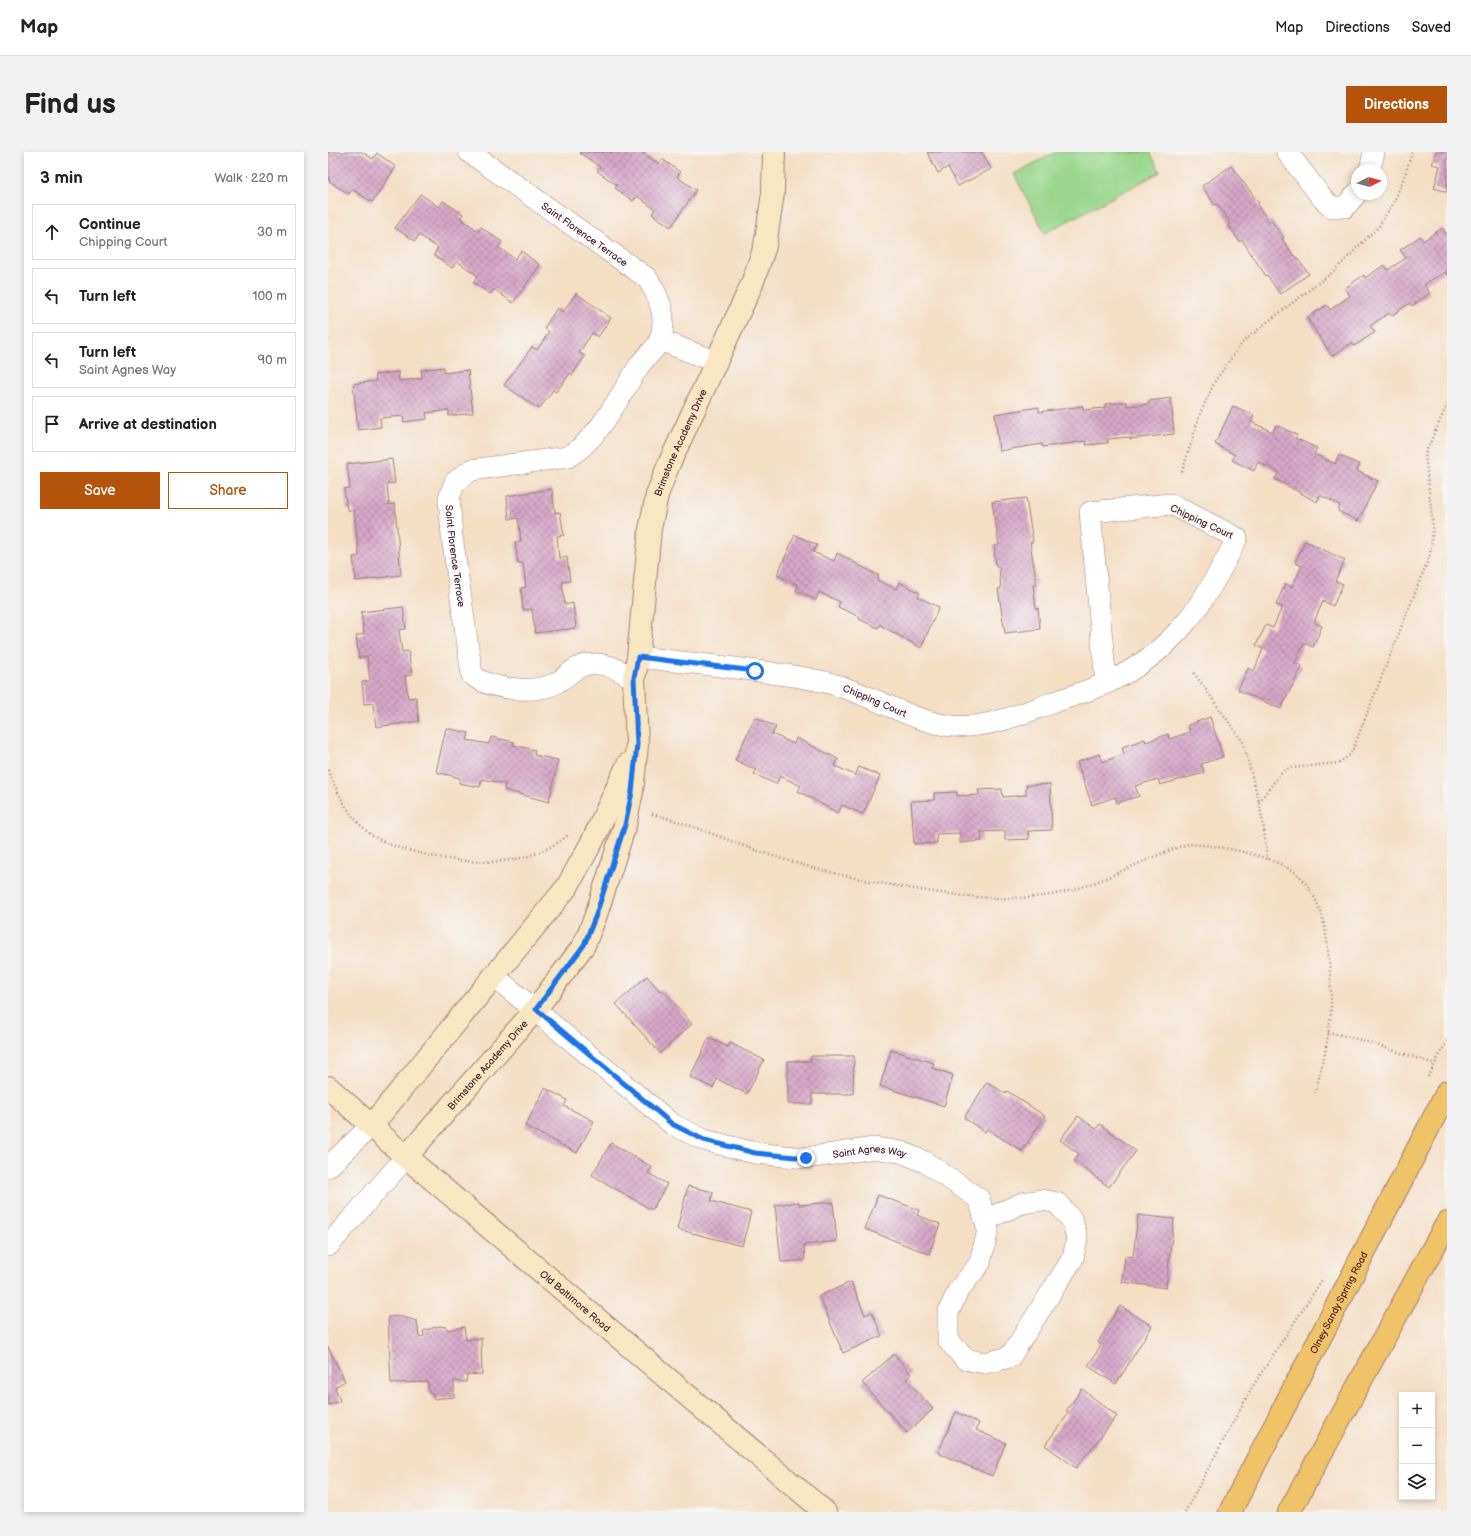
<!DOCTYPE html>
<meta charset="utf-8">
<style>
body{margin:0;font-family:"Balsamiq Sans",sans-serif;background:#f2f2f2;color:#222}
.controls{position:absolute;right:12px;bottom:12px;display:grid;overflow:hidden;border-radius:0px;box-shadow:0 2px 6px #0003}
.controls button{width:36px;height:36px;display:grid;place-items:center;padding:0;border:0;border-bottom:1px solid #e0e0e0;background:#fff;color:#222;font:20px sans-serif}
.compass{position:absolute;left:1023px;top:12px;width:36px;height:36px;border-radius:50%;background:#fff;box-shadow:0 2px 6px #0003;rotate:84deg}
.stop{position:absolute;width:12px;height:12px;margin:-9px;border:3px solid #1a73e8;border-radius:50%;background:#fff}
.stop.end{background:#1a73e8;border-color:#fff;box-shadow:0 1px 4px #0008}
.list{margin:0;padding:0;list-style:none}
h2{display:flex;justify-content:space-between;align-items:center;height:52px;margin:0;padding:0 16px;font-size:17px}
h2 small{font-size:13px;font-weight:400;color:#767676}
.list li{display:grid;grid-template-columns:26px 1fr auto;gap:12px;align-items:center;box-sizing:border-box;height:56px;margin:0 8px 8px;padding:0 8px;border:1px solid #e0e0e0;border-radius:0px}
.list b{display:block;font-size:15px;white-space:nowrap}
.list p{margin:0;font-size:13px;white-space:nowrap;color:#767676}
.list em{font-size:13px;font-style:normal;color:#767676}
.actions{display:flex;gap:8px;padding:12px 16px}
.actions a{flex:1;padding:9px 0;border:1px solid #b45309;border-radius:0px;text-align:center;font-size:14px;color:#b45309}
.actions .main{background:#b45309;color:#fff}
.icon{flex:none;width:22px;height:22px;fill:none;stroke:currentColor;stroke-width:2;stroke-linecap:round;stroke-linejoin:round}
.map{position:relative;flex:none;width:1119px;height:1360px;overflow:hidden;border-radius:0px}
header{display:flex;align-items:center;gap:24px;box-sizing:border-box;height:56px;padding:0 20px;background:#fff;border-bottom:1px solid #e0e0e0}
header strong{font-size:19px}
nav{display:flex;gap:22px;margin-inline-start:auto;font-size:14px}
.intro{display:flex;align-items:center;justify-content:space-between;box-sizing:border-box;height:96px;padding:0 24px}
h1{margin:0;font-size:28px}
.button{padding:10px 18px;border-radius:0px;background:#b45309;color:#fff;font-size:14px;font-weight:700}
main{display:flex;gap:24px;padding:0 24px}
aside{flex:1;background:#fff;border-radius:0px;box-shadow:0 2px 6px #0003}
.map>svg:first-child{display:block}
.garden{fill:#9ad78c;stroke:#727b5c}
.building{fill:url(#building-cross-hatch)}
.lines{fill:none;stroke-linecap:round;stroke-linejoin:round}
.street-casing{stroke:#9f7e78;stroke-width:22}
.secondary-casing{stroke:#9f7e78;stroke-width:24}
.primary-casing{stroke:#9f7e78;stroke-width:24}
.path{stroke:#9f7e78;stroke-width:2.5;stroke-dasharray:1 3;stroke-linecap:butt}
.street{stroke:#fff;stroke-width:21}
.secondary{stroke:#f9e7c3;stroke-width:22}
.primary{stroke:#f0c369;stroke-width:22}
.route{stroke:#1a73e8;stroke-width:5}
.labels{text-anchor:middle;stroke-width:3;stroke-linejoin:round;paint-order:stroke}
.street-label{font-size:10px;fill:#4a1f2b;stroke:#f6f6f2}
</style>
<header>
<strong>Map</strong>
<nav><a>Map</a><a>Directions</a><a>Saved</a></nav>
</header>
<div class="intro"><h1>Find us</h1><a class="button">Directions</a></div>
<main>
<aside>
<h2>3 min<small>Walk · 220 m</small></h2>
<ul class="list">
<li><svg class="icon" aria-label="ahead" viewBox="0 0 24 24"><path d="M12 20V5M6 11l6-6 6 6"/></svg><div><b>Continue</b><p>Chipping Court</p></div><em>30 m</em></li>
<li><svg class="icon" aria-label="left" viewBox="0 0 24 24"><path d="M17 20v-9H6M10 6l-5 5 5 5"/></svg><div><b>Turn left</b></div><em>100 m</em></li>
<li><svg class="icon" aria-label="left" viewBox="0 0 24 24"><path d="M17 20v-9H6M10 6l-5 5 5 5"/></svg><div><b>Turn left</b><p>Saint Agnes Way</p></div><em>90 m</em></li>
<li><svg class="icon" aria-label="arrive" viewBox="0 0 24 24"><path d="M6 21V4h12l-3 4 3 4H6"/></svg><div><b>Arrive at destination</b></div></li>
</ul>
<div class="actions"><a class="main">Save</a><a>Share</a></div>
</aside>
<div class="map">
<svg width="1119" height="1360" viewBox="0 0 1119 1360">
<defs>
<pattern id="building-cross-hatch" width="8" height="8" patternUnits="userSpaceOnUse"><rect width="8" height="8" fill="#d7a7c8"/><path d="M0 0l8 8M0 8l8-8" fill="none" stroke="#b087a3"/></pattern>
</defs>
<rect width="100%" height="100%" fill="#f6f6f2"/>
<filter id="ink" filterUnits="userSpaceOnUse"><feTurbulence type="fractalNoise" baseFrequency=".025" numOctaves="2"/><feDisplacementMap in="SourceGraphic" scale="8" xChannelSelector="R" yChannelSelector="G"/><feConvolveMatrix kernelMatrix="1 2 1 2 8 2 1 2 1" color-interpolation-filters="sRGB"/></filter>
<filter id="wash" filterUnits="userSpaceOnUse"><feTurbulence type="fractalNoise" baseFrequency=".012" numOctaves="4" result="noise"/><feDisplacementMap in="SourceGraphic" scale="16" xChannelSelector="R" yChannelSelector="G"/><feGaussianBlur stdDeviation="0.9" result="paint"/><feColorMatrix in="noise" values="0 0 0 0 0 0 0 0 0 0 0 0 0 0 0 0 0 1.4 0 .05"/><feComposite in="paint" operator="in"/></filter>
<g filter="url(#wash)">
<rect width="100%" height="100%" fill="#f4dec4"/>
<polygon class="garden" points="728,0 822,0 832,20 717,81 686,22"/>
<g id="blocks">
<g class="building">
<polygon points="0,0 34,0 45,7 49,1 68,15 44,50 24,37 21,42 1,29"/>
<polygon points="253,0 313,0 331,12 334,7 352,20 349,25 368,38 343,75 324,62 327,57 309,44 305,49 287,36 289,33 269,19 272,15 252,1"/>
<polygon points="599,0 654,0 663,17 630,34 620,15 610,21"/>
<polygon points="1108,0 1119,0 1119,40 1106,36 1112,14 1104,12"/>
<polygon points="903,14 931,51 929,52 941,70 943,68 956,86 954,87 966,104 967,103 981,122 952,142 939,123 938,124 914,88 912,90 900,72 902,71 889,52 887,53 874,34"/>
<polygon points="92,42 111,55 115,49 135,62 132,66 150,79 153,75 174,90 170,95 187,107 193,99 212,113 185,151 166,137 162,142 145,130 150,124 129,109 124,116 106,103 110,96 91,83 87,89 67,76"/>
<polygon points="1114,76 1119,83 1119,123 1116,120 1096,133 1102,141 1084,154 1082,151 1063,164 1061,161 1042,174 1047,180 1026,194 1024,191 1004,204 979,166 999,153 1002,158 1022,144 1017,136 1036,123 1037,126 1056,113 1060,118 1078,106 1072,98 1092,84 1095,89"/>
<polygon points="248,141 283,166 270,185 264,181 251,201 257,204 244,223 242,221 228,240 225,238 211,257 176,233 204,195 209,198 221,180 216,176 229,156 235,160"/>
<polygon points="116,215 116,221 140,218 145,261 121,264 121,258 98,261 99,267 76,270 75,264 52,266 53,275 30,278 25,232 48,229 47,223 70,220 71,229 94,226 93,218"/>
<polygon points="843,246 846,282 802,287 802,285 780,287 780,291 758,293 758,289 715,295 714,292 671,299 667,262 711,255 711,260 755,254 755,258 777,256 777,252 799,250 799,254 821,252 821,249"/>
<polygon points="905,254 926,263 923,270 945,280 948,273 969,283 967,286 989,296 986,302 1007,312 1011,303 1032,313 1029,319 1050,329 1030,369 1010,359 1012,353 992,343 989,350 947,327 951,320 930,310 926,319 904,308 907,303 887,292"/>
<polygon points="64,307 67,331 59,332 61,353 67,352 73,423 28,429 25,405 31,404 26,358 19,358 16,337 22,336 19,312"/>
<polygon points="224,337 227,361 232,360 236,383 229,384 231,406 239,405 242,429 234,430 237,453 245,451 248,476 207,481 204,457 195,458 193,436 198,435 195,411 190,411 187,390 193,389 190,366 181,367 179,344"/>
<polygon points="698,346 705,390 702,390 709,433 705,433 708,456 710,456 712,477 677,481 670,437 673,437 671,415 668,415 666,394 671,393 664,350"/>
<polygon points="467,383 489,393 485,400 506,409 509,401 551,424 549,428 568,437 571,430 592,441 590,445 611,455 593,496 552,473 550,476 531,467 532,465 510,455 512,450 491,440 488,448 468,438 470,433 449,423"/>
<polygon points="977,389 1017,408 1007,429 1015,432 1005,454 995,449 986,470 994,474 985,495 976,491 967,511 974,514 953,557 910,538 920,516 926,519 935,497 928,493 938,473 945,476 954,455 948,453 957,432 964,435 974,414 967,411"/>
<polygon points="75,455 78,477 71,478 74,500 80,499 84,523 77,524 80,546 88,545 91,569 48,575 45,551 36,552 34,530 42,529 39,504 31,506 28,484 36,482 33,460"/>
<polygon points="427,565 448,575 444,582 466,592 468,586 510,607 507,614 527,623 531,615 552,624 535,662 514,653 510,661 470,639 473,634 452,624 448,632 426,622 428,618 407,608"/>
<polygon points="882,565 895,605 873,612 876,621 832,633 830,627 807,634 811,644 789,651 787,645 764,653 749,610 771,602 775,610 796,602 794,595 817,587 818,590 840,582 841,587 862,580 860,573"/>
<polygon points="118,576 141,581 139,588 161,592 163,585 186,590 185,593 207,598 206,603 230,608 221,650 176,638 177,632 154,627 152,635 131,631 132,626 108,620"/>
<polygon points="722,632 724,678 700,679 701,687 677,688 677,679 653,680 654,689 632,691 632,681 608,682 609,691 586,692 583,649 606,648 606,641 629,640 629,644 651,643 650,638 674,637 675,645 698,643 698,633"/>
<polygon points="319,824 332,839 334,837 364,872 332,901 288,852"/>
<polygon points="381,886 400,895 402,891 436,908 419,942 389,927 385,936 362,925"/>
<polygon points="563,898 606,911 604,916 625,923 616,954 552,934"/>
<polygon points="483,904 526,904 525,942 484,942 484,952 460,952 460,909 483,909"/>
<polygon points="659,930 678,942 679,939 717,964 694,999 659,977 657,980 636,966"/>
<polygon points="217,936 239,948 236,954 266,969 249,1001 197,974"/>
<polygon points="750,964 768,977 772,972 808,999 781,1035 746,1009 751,1002 732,988"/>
<polygon points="283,991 324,1015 320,1021 339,1032 324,1058 264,1023"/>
<polygon points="360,1034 385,1040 383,1049 423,1060 414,1094 349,1077"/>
<polygon points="550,1043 591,1058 589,1063 612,1072 601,1102 537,1077"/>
<polygon points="471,1050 471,1053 505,1050 509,1089 476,1093 477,1108 453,1110 447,1053"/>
<polygon points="810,1063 846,1067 838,1136 794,1130 797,1104 805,1105"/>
<polygon points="523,1130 537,1163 544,1160 554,1184 515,1201 491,1144"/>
<polygon points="792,1154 824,1174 788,1232 760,1214 773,1193 770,1190"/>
<polygon points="71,1164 89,1169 91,1185 96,1184 95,1179 111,1174 118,1175 120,1178 136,1175 138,1188 153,1186 154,1222 139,1223 138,1230 126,1229 126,1245 105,1247 105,1241 101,1242 100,1230 63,1231 60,1165"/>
<polygon points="0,1195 17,1229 7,1235 12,1249 0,1253"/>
<polygon points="566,1202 583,1222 578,1227 605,1257 579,1281 534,1231"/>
<polygon points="754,1237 789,1264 748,1316 717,1293 741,1261 738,1259"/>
<polygon points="628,1260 651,1271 648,1278 678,1291 664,1324 610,1301"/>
</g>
</g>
</g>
<g filter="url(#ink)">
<use href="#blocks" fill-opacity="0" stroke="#9f7e78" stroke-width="1"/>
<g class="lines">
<defs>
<g id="street">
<path id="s1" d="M 141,0 L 319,126 C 331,144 340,166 332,187 C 329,197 317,205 311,214 C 291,244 272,286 240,305 L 143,318 L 127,330 L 121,346 L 124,384 L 144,523 C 161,537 206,542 226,532 C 242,524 246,512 266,512 C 280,511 294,520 306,526"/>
<polyline points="959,0 995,47 1004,55 1017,55 1029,41"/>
<polyline points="1042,18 1046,0"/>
<polyline points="332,188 388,210"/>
<path id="s2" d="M 310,505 C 352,510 395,514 437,520 C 462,524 487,526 511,534 C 547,545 588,571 624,574 C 658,577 690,563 721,552 C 740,545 760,539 779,531 C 847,499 877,451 909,386 L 843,352 L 762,360 L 778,531"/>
<path id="s3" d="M 167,825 L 344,972 L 376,988 L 427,1001 L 478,1006 L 546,996 L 573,1000 L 597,1010 L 651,1047 L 660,1078 L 652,1111 L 630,1139 L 620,1161 L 620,1188 L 637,1207 L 657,1211 L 682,1205 L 745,1106 L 749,1086 L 744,1068 L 729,1051 L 714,1048 L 694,1051 L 657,1068"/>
<polyline points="0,1015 44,973"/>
<polyline points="0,1094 78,1005"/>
</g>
<g id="secondary">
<path id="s4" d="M 0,935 L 78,1005 L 497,1360"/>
<polyline points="44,973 239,735 265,688 300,612"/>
<path id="s5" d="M 78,1005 L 208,857 L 256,793 L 268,763 L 297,673 L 304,640 L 309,593 L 306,526 L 310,505 L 322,377 L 329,343 L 341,312 L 424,132 L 437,94 L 445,41 L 446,0"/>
</g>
<g id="primary">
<path id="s6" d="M 902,1360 L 1119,940"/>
<polyline points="961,1360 1119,1071"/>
</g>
</defs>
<use href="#street" class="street-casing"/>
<use href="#secondary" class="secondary-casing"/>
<use href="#primary" class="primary-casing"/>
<g class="path">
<polyline points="854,320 872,262 887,229 914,191 938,171 1005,120 1051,74 1066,50 1077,23 1084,0"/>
<polyline points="866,521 915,590 931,650 936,677 939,707"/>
<path d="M 0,618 C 10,642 21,665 41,681 C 56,692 77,698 95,702 C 143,713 199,717 240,683"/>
<polyline points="931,650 953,621 961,616 1011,611 1023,602 1102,403 1105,376 1097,302 1119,253"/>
<path d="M 324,662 C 368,673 410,694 455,707 C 496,720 538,729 581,736 C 630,744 678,751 728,742 C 774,733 815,706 860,692 C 889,693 947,703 970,723 C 980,731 990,751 994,764 C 1000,783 1003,828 1003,849 C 1003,880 995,911 987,941"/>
<polyline points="1000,880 1033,888 1107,912"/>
<polyline points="1100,925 1119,889"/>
<polyline points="857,1360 923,1237 994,1128"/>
</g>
<use href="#street" class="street"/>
<use href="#secondary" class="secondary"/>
<use href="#primary" class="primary"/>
</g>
</g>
<g class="lines" filter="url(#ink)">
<polyline class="route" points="427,519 310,505 306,526 309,592 304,640 297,673 268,763 256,793 208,857 344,972 376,988 427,1001 478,1006"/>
</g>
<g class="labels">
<g class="street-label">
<text dy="4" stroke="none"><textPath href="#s1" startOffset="142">Saint Florence Terrace</textPath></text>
<text dy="4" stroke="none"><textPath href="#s5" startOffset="794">Brimstone Academy Drive</textPath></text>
<text transform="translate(874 369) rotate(25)" y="4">Chipping Court</text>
<text dy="4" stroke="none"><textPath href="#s1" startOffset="627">Saint Florence Terrace</textPath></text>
<text dy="4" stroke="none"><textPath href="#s2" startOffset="242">Chipping Court</textPath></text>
<text dy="4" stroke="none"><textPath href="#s5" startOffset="123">Brimstone Academy Drive</textPath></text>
<text dy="4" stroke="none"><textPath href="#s3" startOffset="434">Saint Agnes Way</textPath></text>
<text dy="4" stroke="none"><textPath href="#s4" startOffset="327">Old Baltimore Road</textPath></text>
<text dy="4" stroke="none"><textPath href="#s6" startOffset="236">Olney Sandy Spring Road</textPath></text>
</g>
</g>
</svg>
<div class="controls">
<button>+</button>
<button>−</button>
<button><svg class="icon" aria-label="layers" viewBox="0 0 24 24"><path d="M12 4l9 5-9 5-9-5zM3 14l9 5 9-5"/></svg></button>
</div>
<svg class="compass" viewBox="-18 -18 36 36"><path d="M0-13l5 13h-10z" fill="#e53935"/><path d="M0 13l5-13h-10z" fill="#767676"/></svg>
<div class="stop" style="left:427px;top:519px"></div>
<div class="stop end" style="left:478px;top:1006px"></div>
</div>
</main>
